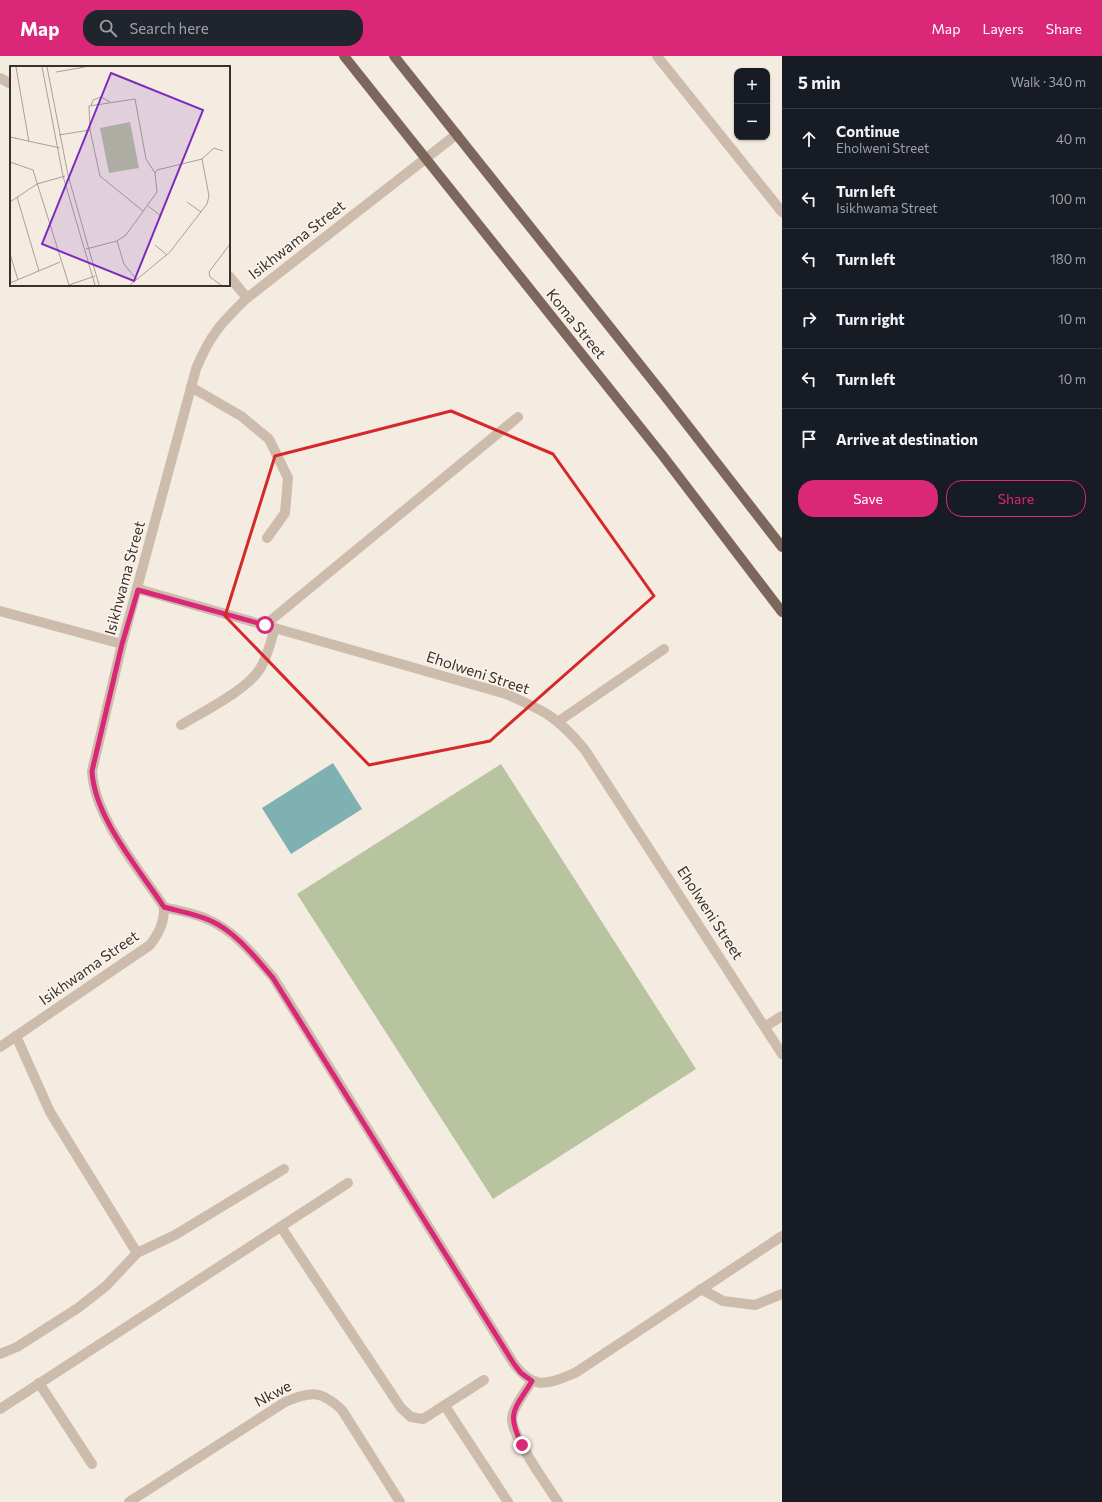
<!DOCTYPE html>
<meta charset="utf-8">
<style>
body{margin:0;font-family:Commissioner,sans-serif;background:#20242c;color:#f1f3f6}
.controls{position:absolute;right:12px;top:12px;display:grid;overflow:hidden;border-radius:8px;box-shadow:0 1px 3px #0004}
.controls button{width:36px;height:36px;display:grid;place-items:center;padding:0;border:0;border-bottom:1px solid #363941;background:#171b24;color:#f1f3f6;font:20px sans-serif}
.stop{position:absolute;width:12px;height:12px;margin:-9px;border:3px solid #db2777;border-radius:50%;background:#fff}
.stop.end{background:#db2777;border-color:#fff;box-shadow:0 1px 4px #0008}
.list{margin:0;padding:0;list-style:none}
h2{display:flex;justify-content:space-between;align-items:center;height:52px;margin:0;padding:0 16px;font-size:17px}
h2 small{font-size:13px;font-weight:400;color:#9ea1a6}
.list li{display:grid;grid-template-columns:26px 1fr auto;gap:12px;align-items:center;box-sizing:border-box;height:60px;padding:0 16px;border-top:1px solid #363941}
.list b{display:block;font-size:15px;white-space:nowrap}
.list p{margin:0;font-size:13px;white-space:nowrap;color:#9ea1a6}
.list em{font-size:13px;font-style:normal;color:#9ea1a6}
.actions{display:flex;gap:8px;padding:12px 16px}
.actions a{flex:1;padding:9px 0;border:1px solid #db2777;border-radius:16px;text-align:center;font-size:14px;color:#db2777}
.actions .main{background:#db2777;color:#fff}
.icon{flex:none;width:22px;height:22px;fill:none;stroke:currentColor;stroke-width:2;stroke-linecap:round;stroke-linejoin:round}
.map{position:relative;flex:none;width:782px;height:1446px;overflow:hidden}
header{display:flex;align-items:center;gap:24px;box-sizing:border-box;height:56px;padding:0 20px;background:#db2777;color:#fff}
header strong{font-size:19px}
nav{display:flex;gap:22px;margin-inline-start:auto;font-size:14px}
.search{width:280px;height:36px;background:#20242c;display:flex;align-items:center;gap:10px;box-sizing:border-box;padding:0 14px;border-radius:16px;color:#9ea1a6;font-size:15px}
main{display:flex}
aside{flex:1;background:#171b24}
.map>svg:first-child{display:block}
.green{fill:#b8c4a0}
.water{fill:#7fb0b2}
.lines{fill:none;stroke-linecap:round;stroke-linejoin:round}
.minor{stroke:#cdbbac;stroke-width:10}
.major{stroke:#7d675c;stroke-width:10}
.route{stroke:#db2777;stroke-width:5}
.marked{fill:none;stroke:#d62828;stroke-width:3;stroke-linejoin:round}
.labels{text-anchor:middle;stroke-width:3;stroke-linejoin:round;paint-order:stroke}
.street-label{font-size:15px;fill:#3b302b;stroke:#fbf5ee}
.inset-road{fill:none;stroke:#aaa098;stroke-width:1}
.view{fill:#7b2cbf;fill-opacity:0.15;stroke:#7b2cbf;stroke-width:2}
.inset-edge{fill:none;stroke:#3b302b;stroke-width:2}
</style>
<header>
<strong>Map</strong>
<div class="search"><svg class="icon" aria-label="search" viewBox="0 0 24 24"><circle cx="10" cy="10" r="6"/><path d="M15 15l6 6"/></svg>Search here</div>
<nav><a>Map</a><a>Layers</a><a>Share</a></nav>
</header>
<main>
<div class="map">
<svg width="782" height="1446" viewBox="0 0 782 1446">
<rect width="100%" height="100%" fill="#f4ebe1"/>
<polygon class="green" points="501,708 696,1013 493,1143 297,838"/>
<polygon class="water" points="333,707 362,753 291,798 262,752"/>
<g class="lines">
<g class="minor">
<polyline points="657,0 782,156"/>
<polyline points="0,22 11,28"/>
<polyline points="229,220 247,242"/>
<polyline points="191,331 241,360 269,383 288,422 285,457 267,482"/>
<path d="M 138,533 L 506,638 C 545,655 558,661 585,694 L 782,998"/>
<polyline points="0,555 122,588"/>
<polyline points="265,569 518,361"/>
<polyline points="559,665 664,593"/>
<path d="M 181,669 C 204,655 249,633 261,611 C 268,599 271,584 275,572"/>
<path d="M 164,851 C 178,855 195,857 209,864 C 235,875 255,901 273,921 L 514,1308 C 535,1335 547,1328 575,1317 L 782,1180"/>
<polyline points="766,970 782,960"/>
<polyline points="16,980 50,1056 137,1197"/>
<path d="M 0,991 L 150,889 C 160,876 164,866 164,851 C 139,813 94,761 92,715 L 122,588 L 196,313 C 210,279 221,267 247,242 L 457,78"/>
<polyline points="281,1171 401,1352 411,1361 423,1363 484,1324"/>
<polyline points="701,1233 723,1245 755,1249 782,1238"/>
<polyline points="0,1298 17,1291 78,1252 106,1230 137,1197 175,1179 284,1113"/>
<path d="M 532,1325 C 526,1334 512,1353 512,1363 C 512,1381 547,1429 558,1446"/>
<polyline points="39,1327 92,1408"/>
<polyline points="445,1350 508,1446"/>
<polyline points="0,1353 348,1127"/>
<path d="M 129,1446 L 285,1346 C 311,1335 321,1334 342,1354 L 400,1446"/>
</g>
<g class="major">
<polyline points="344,0 663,400 782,556"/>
<polyline points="394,0 664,339 782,491"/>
</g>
</g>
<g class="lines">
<path class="route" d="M 265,569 L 138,534 L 122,588 L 92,715 C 94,761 139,813 164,851 C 178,855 195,858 209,864 C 235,875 255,901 273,922 L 514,1308 L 521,1317 L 532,1325 C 514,1355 506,1356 522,1389"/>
</g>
<path class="marked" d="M 451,355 L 553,398 L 654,540 L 490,685 L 369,709 L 225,560 L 275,400 Z"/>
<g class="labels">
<g class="street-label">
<text transform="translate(297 184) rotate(-38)" y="5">Isikhwama Street</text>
<text transform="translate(576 268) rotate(51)" y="5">Koma Street</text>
<text transform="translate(125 522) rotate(-75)" y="5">Isikhwama Street</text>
<text transform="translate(478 617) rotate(18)" y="5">Eholweni Street</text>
<text transform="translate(710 857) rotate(57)" y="5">Eholweni Street</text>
<text transform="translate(89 912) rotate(-35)" y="5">Isikhwama Street</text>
<text transform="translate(273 1338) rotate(-28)" y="5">Nkwe</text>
</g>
</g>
<g transform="translate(10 10)">
<rect width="220" height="220" fill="#f4ebe1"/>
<path d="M 120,56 L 129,102 L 99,107 L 90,62 Z" fill="#b8c4a0"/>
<path class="inset-road" d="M 6,1 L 19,76M 32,1 L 53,110 L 85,219M 37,1 L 58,109 L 89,219M 46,6 L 75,1M 81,40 L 83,34 L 91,31 L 100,36M 49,69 L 80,64M 0,71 L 50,82M 0,96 L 23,104 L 59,219M 7,131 L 29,205M 0,136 L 27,118 L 55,110M 177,136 L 191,146M 138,140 L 151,150M 133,145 L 90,110 L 80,64 L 79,40 L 125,33 L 136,93 L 145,107M 107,175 L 114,198 L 127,214M 145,179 L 157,189M 76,183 L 107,175 L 116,169 L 147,126 L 145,107 L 147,104 L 192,93 L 204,82 L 213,85M 0,188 L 8,214M 0,217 L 50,196M 59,219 L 85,210M 120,219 L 160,186 L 197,138 L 199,130 L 192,93M 211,219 L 200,211 L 199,206 L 220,178"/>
<path class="view" d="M 101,7 L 193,44 L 124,215 L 32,178 Z"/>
<rect width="220" height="220" class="inset-edge"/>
</g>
</svg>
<div class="controls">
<button>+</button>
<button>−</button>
</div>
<div class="stop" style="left:265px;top:569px"></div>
<div class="stop end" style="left:522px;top:1389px"></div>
</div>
<aside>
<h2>5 min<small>Walk · 340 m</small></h2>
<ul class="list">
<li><svg class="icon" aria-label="ahead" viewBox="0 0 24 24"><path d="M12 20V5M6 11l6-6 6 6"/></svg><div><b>Continue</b><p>Eholweni Street</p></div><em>40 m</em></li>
<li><svg class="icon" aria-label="left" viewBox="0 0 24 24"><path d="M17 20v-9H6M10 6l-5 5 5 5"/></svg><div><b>Turn left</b><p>Isikhwama Street</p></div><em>100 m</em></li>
<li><svg class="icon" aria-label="left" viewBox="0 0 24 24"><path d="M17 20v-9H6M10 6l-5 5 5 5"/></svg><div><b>Turn left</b></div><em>180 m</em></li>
<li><svg class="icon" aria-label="right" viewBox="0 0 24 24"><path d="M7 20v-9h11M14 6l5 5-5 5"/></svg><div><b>Turn right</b></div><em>10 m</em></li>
<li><svg class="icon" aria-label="left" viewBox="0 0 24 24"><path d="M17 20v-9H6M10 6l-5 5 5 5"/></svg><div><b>Turn left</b></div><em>10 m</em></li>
<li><svg class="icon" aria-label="arrive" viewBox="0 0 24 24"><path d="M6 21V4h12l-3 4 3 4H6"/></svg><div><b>Arrive at destination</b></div></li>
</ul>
<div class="actions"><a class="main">Save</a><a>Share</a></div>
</aside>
</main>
